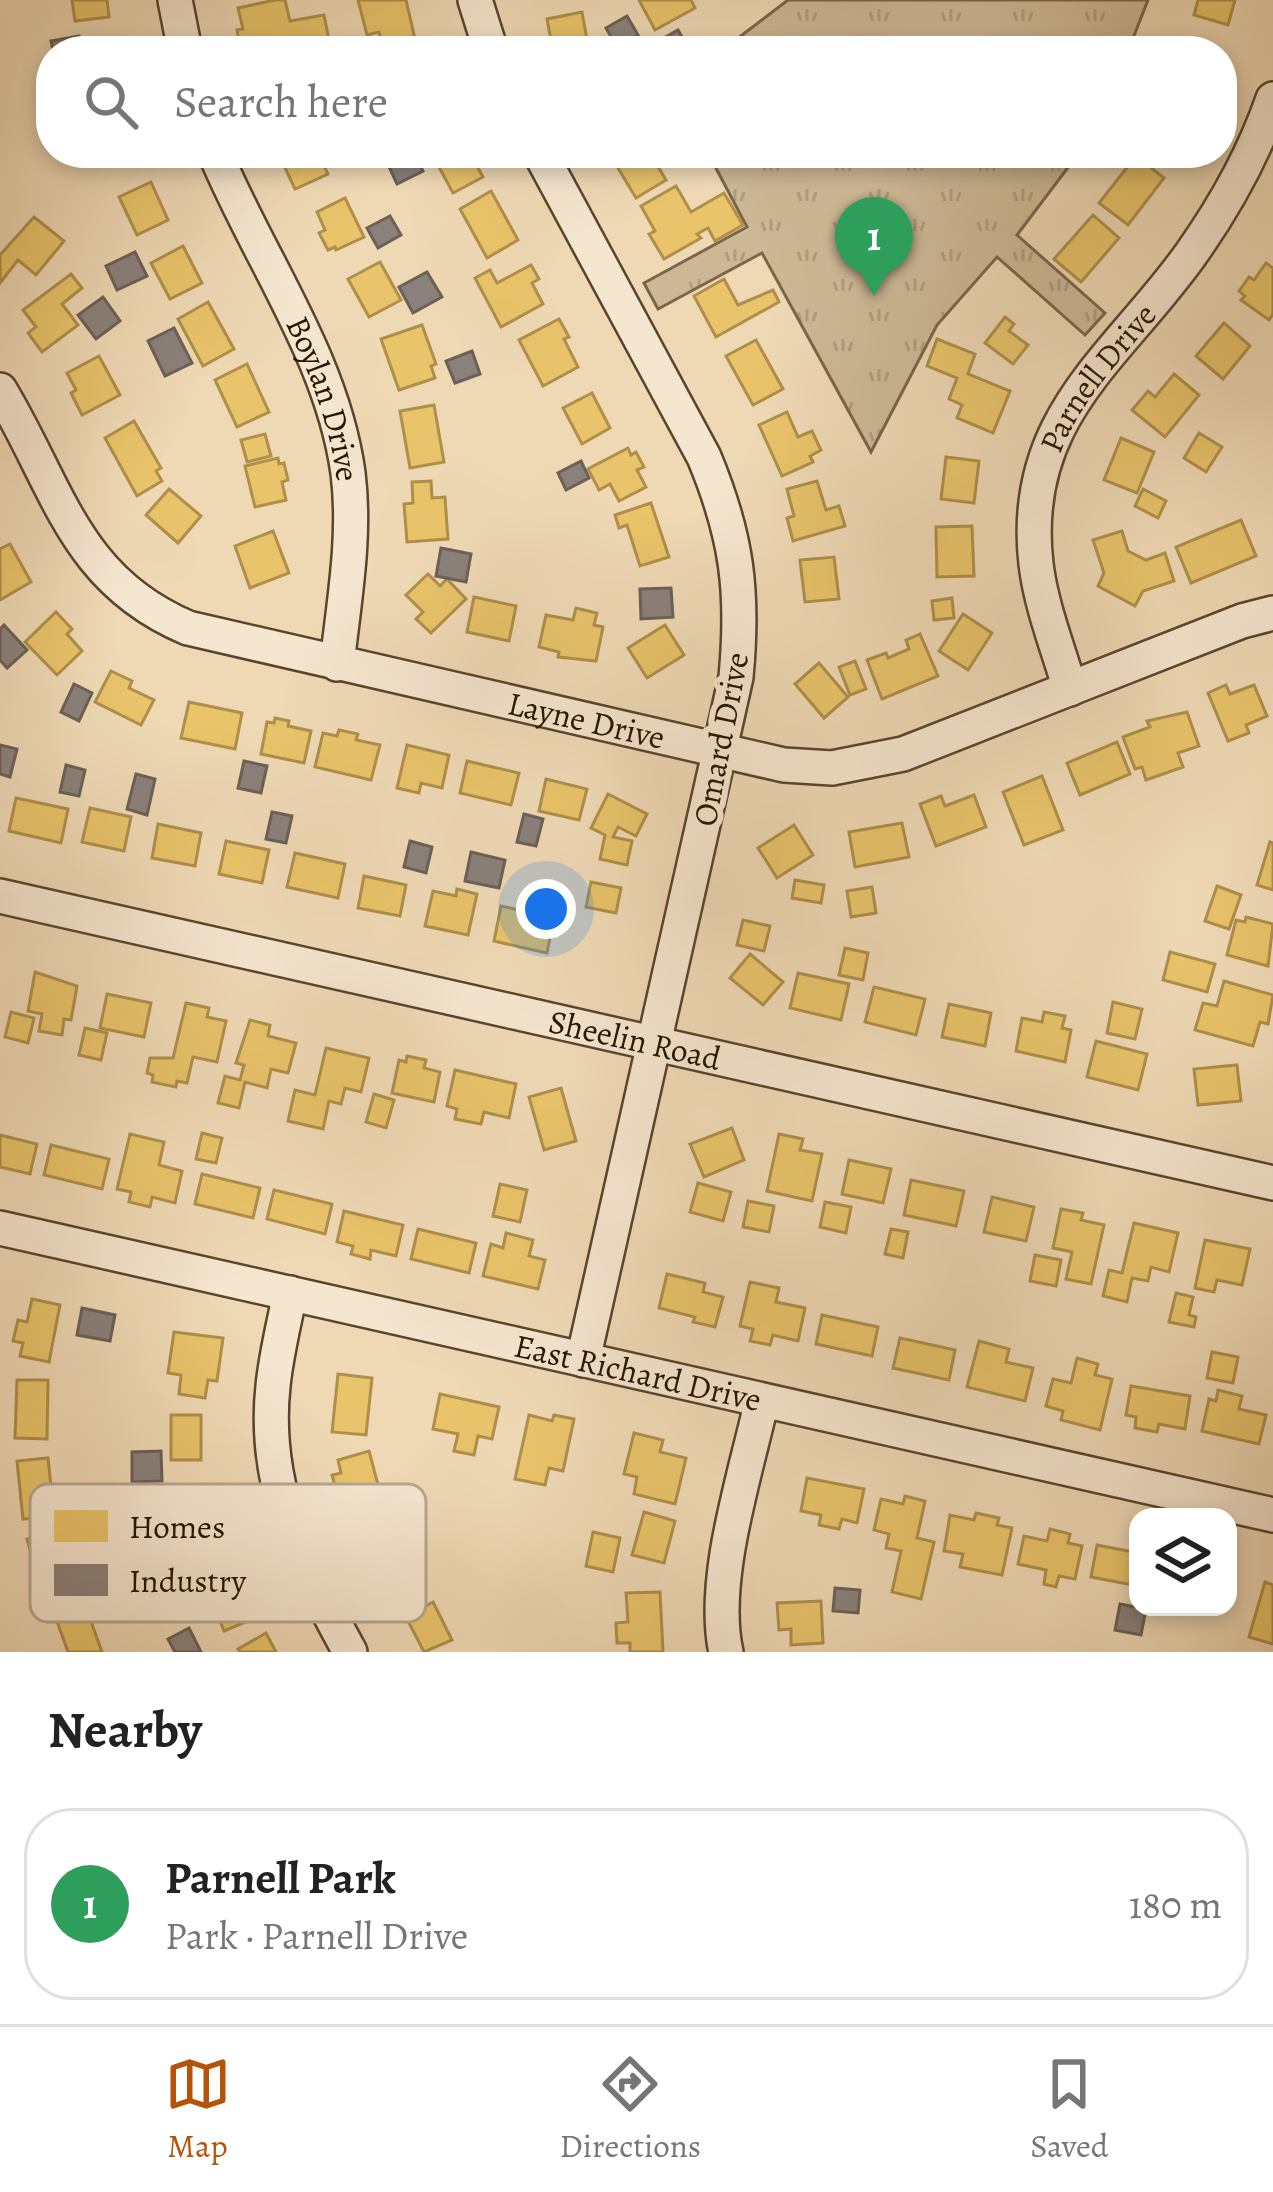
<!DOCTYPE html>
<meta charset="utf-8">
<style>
body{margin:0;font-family:Alegreya,serif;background:#f2f2f2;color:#222}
.controls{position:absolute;right:36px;bottom:36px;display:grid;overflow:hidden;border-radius:24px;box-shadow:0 6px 18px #0003}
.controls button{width:108px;height:108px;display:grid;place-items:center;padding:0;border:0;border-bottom:3px solid #e0e0e0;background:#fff;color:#222;font:60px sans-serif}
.you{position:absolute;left:546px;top:909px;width:42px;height:42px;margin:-30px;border:9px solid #fff;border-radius:50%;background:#1a73e8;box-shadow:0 0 0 18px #1a73e833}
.badge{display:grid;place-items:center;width:78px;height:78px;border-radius:50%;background:#b45309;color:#fff;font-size:39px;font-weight:700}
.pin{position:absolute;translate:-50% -99px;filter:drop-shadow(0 3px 6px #0008)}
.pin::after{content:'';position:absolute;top:63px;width:42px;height:36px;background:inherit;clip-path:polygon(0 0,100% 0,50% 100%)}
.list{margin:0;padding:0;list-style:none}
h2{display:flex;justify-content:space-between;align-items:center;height:156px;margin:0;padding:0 48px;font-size:51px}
h2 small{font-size:39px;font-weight:400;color:#767676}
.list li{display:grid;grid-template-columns:78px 1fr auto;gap:36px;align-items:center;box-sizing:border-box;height:192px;margin:0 24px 24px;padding:0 24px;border:3px solid #e0e0e0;border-radius:48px}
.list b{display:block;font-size:45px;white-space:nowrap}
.list p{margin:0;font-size:39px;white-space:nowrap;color:#767676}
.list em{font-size:39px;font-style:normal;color:#767676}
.icon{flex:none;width:66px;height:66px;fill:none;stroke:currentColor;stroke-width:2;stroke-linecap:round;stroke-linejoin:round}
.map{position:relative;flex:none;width:1273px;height:1652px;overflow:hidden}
.search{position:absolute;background:#fff;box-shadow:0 6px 18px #0003;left:36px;right:36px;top:36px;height:132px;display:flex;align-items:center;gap:30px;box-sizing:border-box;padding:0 42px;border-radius:48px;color:#767676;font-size:45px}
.sheet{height:372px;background:#fff}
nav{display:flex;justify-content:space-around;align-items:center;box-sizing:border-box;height:168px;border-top:3px solid #e0e0e0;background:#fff;font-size:33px;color:#767676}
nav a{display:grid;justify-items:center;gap:6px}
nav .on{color:#b45309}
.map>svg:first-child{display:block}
.grass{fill:url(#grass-tufts);stroke:#7a664b;stroke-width:3}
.homes{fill:#e9c46a;stroke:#af8f4a;stroke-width:3}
.industry{fill:#8a817c;stroke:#6c6057;stroke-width:3}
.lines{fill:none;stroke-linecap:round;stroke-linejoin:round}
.minor-casing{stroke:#59452d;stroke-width:38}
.minor{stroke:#f5e6cf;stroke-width:33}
.labels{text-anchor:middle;stroke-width:12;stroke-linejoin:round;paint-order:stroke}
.street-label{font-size:33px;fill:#271400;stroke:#f5e6cf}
.key{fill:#f5e6cf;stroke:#b7a791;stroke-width:3}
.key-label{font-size:33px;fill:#271400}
</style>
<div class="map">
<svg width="1273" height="1652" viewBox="0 0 1273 1652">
<defs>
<pattern id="grass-tufts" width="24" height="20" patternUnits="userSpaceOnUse" patternTransform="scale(3)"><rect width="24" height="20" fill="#cdb896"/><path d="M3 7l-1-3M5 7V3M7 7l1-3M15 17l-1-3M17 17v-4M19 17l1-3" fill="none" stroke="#b09d80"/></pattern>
</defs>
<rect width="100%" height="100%" fill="#efd9b5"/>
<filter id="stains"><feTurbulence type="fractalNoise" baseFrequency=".00167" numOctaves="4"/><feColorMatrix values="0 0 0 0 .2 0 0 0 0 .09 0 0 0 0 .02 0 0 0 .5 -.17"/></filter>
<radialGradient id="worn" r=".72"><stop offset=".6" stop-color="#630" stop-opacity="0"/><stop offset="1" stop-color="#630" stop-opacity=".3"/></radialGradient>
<g class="grass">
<polygon points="788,0 1148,0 1128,51 721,51"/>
<polygon points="708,153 1079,153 1017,235 1105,313 1085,335 997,257 937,325 871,452 762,253 658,309 644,283 747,227"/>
</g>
<g class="homes">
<polygon points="72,0 107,0 109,17 75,21"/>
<polygon points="275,0 285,0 290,21 324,15 330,45 296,51 293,38 240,49 237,30 243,29 238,8"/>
<polygon points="358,0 406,0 417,48 383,51 379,32 367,35"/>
<polygon points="639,0 691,0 695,8 655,30"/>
<polygon points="1198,0 1235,0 1228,25 1194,15"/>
<polygon points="582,12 589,51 553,51 547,19"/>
<polygon points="278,153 318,153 328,174 295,189"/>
<polygon points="438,153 470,153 483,177 453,193 433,156"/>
<polygon points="609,153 650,153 666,180 636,198"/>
<polygon points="1136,156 1164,178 1128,225 1099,203"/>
<polygon points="151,182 168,220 137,235 119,197"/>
<polygon points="676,186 691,212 724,193 743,225 715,241 708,228 697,234 701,238 664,259 649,234 655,231 641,206"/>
<polygon points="491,191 518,240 487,258 460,209"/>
<polygon points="345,198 364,237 336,250 335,247 328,250 319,233 325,230 317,212"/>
<polygon points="1093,215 1119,238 1081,282 1054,259"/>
<polygon points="34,217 64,241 36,275 18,260 0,283 0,255"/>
<polygon points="183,246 202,283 170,299 151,263"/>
<polygon points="380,262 401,300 369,317 348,279"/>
<polygon points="1266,263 1273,268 1273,314 1269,320 1241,300 1245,296 1239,291 1249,277 1254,280"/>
<polygon points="531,265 539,279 532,283 543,304 501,327 475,278 490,270 497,283"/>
<polygon points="71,274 82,288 62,304 78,325 42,352 28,333 36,327 23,310"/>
<polygon points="724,279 738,305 773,290 779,302 716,337 694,296"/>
<polygon points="208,302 234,349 203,366 178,319"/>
<polygon points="1005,317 1014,324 1009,331 1028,345 1013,364 985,343"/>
<polygon points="559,319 569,337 564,339 578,367 543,386 519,340"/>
<polygon points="1224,323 1250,346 1223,379 1196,356"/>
<polygon points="422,325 436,364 431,366 435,378 399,390 381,339"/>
<polygon points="937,339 975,354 968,374 1010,391 993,433 957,418 962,405 949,399 957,378 927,366"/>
<polygon points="756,340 783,389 753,405 726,356"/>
<polygon points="99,356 120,395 82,415 71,393 76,390 67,373"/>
<polygon points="247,364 269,412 237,427 215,380"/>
<polygon points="1174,374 1199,395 1165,437 1132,410 1148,391 1155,397"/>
<polygon points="592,393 610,428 582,444 563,408"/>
<polygon points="434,405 444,462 410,468 400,411"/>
<polygon points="787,412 798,437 812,431 821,450 810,456 813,462 782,476 759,425"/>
<polygon points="134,421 161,468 156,471 162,481 137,496 105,438"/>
<polygon points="1199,433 1222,447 1206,472 1184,458"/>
<polygon points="265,434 271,456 247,462 241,440"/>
<polygon points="1121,438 1154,452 1137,493 1104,480"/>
<polygon points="628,448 631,455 636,452 644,467 637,470 646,487 619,501 610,484 599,490 588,469"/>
<polygon points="946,457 979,461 974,503 941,499"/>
<polygon points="278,458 279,464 284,463 288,480 282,482 286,500 255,507 245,466"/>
<polygon points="431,481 432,498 445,497 448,539 407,542 404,504 413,503 412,482"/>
<polygon points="817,481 826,510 839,506 845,526 793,541 787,518 794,516 787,489"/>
<polygon points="169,489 201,516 178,543 146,515"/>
<polygon points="1143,489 1166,501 1158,518 1135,506"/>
<polygon points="651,503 669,557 640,566 627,525 619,528 615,515"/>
<polygon points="1241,520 1256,556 1191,583 1176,547"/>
<polygon points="972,526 974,576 937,577 936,527"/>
<polygon points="273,531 289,573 250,588 235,546"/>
<polygon points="1122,531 1128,551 1146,560 1165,553 1174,581 1143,591 1135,606 1098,586 1104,573 1093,540"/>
<polygon points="10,544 31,582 0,600 0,549"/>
<polygon points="834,557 839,599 805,602 800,560"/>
<polygon points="428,574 440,586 447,579 466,599 431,633 416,619 423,612 406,595"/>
<polygon points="474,597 516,606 509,641 467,632"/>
<polygon points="952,598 954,618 934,620 932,601"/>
<polygon points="576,608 597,613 594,625 603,627 596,661 558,657 559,652 539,647 546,615 573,620"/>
<polygon points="56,612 72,629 67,634 82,651 57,675 25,642"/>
<polygon points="963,614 992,633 968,670 939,651"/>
<polygon points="665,625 684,655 647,678 628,648"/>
<polygon points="920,634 938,676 882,699 867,660 886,653 888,658 909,649 906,640"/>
<polygon points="855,661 866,689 850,695 839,667"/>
<polygon points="819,663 848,697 824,718 795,684"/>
<polygon points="111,671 132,681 129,688 154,700 141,725 95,702"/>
<polygon points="1226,685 1230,694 1254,685 1267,716 1246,725 1249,733 1228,741 1208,693"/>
<polygon points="189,702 242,713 235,749 181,738"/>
<polygon points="1187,712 1199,746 1178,753 1183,767 1146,780 1142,767 1135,769 1123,737 1150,727 1147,721"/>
<polygon points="275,718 289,721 288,726 311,731 304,763 261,754 267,722 274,723"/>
<polygon points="339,730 358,734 356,740 380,745 371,780 315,767 323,733 337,736"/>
<polygon points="1117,742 1130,774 1080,795 1067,763"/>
<polygon points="407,745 449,755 442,788 421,783 419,793 397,788"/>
<polygon points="467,761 519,773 511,805 460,793"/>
<polygon points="1042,776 1063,830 1024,845 1003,792"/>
<polygon points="546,779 587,789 579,820 539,811"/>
<polygon points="608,794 647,814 636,836 618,827 613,837 632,841 627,865 600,859 605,835 591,828"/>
<polygon points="974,795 986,827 936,846 920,804 941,796 945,806"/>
<polygon points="16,798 68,809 61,843 9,831"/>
<polygon points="90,808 131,817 124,851 82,842"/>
<polygon points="902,823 909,857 855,867 849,832"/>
<polygon points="158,824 201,833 195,866 152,858"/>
<polygon points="794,825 813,855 777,878 758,848"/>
<polygon points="226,841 269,850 262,883 219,874"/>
<polygon points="1270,842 1273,843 1273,890 1257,885"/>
<polygon points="295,853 345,864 338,898 287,887"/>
<polygon points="364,876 406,885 400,916 358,908"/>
<polygon points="795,880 824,885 821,903 792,898"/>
<polygon points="591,882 621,888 616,913 586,907"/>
<polygon points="1217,886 1241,895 1229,929 1205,921"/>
<polygon points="872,887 876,913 851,917 847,891"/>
<polygon points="457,889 477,894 468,935 425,926 433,891 456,896"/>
<polygon points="501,906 554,918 547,953 494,941"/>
<polygon points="1246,917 1273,924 1268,966 1227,955 1236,920 1245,922"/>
<polygon points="743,920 770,926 764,951 737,945"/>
<polygon points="845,948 868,953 863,980 839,975"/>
<polygon points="1170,952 1215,964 1207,992 1163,980"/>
<polygon points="750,954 783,982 763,1005 730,978"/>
<polygon points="35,972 77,986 71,1020 64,1019 62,1035 39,1031 42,1014 28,1011"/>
<polygon points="798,973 849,984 841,1020 790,1008"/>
<polygon points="1224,981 1273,995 1268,1024 1260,1022 1253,1046 1195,1030 1203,1003 1217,1006"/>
<polygon points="874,987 925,999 916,1035 865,1022"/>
<polygon points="107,994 151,1003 144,1037 100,1028"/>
<polygon points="1113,1002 1142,1009 1135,1039 1107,1033"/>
<polygon points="186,1003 209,1008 207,1017 226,1021 217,1062 193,1057 187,1083 177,1081 176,1087 152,1082 153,1075 147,1073 150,1058 173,1058"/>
<polygon points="949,1004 991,1013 985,1046 942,1037"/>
<polygon points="11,1012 34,1018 28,1043 5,1037"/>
<polygon points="1044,1012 1065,1016 1062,1028 1071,1030 1065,1062 1016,1051 1022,1018 1042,1022"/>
<polygon points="250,1020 270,1025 268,1036 296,1043 288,1073 271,1069 267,1088 245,1082 239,1108 218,1103 225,1076 240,1080 244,1065 236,1063"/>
<polygon points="85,1028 107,1033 101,1060 79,1055"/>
<polygon points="1096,1041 1147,1054 1138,1090 1087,1077"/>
<polygon points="326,1048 369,1058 361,1092 345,1088 341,1104 329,1101 323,1129 288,1121 295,1090 315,1095"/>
<polygon points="407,1056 426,1060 424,1068 440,1072 434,1102 392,1093 399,1060 406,1062"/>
<polygon points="1237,1065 1241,1101 1198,1105 1194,1069"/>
<polygon points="455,1070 516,1084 509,1118 484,1112 481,1124 455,1119 457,1109 447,1106"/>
<polygon points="561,1088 576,1141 544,1150 529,1097"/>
<polygon points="374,1094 394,1100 386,1128 366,1122"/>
<polygon points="732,1128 744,1160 704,1177 690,1144"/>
<polygon points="202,1133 222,1138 216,1163 196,1159"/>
<polygon points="130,1134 164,1142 159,1165 182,1171 175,1203 152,1197 150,1207 129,1202 131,1192 117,1189"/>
<polygon points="779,1134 803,1139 800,1150 822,1154 812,1201 767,1191"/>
<polygon points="0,1135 37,1144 30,1174 0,1167"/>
<polygon points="51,1145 109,1159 102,1189 44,1175"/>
<polygon points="849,1160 891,1169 883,1203 842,1194"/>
<polygon points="202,1174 260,1188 253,1218 195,1204"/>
<polygon points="911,1180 964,1191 956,1226 904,1215"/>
<polygon points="698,1183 731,1192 723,1221 690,1212"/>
<polygon points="500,1184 527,1190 520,1222 493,1216"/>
<polygon points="274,1190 332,1204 325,1234 267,1219"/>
<polygon points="992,1197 1034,1207 1026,1241 984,1232"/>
<polygon points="748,1201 774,1206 769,1232 743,1227"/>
<polygon points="825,1202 851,1207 846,1233 820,1227"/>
<polygon points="1061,1209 1083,1213 1081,1220 1104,1225 1091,1284 1066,1279 1072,1252 1053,1248"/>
<polygon points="344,1211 403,1225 396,1256 371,1250 370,1259 351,1254 353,1246 337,1242"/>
<polygon points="1134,1223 1178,1233 1169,1272 1151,1267 1148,1281 1132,1278 1127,1302 1103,1296 1109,1270 1122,1273"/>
<polygon points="418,1229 476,1243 469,1273 411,1259"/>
<polygon points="891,1229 908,1232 903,1258 885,1254"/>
<polygon points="506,1233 533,1240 529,1256 545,1260 538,1289 483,1276 491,1244 503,1248"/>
<polygon points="1205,1240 1250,1249 1242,1285 1217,1280 1214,1292 1195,1288"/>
<polygon points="1035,1255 1061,1260 1056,1286 1030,1281"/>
<polygon points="667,1274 705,1283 703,1292 723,1297 715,1327 693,1322 695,1317 659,1308"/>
<polygon points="750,1282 779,1288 776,1302 805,1308 798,1341 773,1335 770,1345 750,1341 753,1329 740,1326"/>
<polygon points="1176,1293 1193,1297 1189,1315 1196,1317 1194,1327 1169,1322"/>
<polygon points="32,1299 60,1305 49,1362 20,1356 23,1343 13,1341 18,1320 27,1322"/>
<polygon points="822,1315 878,1327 872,1356 816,1344"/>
<polygon points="174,1332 223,1338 217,1381 208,1380 205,1398 179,1394 181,1375 168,1373"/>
<polygon points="900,1338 955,1350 949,1380 893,1368"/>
<polygon points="979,1341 1009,1349 1006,1362 1033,1368 1025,1401 967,1387"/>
<polygon points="1212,1352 1238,1357 1233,1383 1207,1378"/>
<polygon points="1077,1358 1098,1364 1095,1375 1112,1379 1100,1430 1061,1420 1063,1411 1046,1406 1053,1379 1071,1383"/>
<polygon points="338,1374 372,1378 366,1435 332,1432"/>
<polygon points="17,1380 48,1380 47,1439 15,1438"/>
<polygon points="1131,1386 1190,1396 1185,1429 1159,1424 1157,1432 1135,1428 1136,1417 1126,1415"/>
<polygon points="1218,1390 1242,1396 1239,1409 1266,1415 1259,1444 1202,1431 1209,1399 1216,1401"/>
<polygon points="440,1394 499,1407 492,1439 478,1436 474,1455 454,1451 458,1434 433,1429"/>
<rect x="171" y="1415" width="30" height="45"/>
<polygon points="529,1415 552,1421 554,1415 574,1419 563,1471 549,1468 545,1485 515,1479"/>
<polygon points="634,1433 663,1440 660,1452 686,1458 675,1504 634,1494 637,1477 624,1474"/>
<polygon points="369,1451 385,1511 353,1520 347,1498 339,1500 332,1475 341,1473 338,1460"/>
<polygon points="48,1458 54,1516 23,1519 17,1461"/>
<polygon points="807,1478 864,1489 857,1523 842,1519 839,1529 819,1525 821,1515 801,1511"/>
<polygon points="905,1496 925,1501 917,1538 934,1542 921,1599 892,1592 901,1551 886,1548 889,1534 874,1530 881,1499 903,1504"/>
<polygon points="644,1512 675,1521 664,1563 632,1555"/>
<polygon points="976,1513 999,1518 997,1525 1012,1528 1002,1575 960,1567 963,1554 944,1551 950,1515 974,1520"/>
<polygon points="1050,1529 1070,1534 1068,1543 1082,1546 1075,1579 1059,1576 1056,1587 1044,1584 1046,1570 1018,1564 1024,1536 1047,1541"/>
<polygon points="56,1532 60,1546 73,1542 84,1586 47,1595 38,1556 32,1557 27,1539"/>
<polygon points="593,1532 620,1538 613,1572 586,1566"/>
<polygon points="1097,1545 1138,1553 1133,1585 1091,1577"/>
<polygon points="228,1565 237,1585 248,1580 257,1602 250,1605 255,1618 224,1631 202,1576"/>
<polygon points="1265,1582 1273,1585 1273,1644 1249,1637"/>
<polygon points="660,1592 663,1652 630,1652 630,1643 617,1643 616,1623 628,1622 626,1593"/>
<polygon points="821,1601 823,1643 791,1645 791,1629 779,1630 777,1603"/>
<polygon points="84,1602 102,1652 68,1652 54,1613"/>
<polygon points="433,1602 452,1640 424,1652 406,1617"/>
<polygon points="266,1633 276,1652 240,1652 238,1649"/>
</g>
<g class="industry">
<polygon points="627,16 638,35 617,47 606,28"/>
<polygon points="678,30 690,51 660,51 655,43"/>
<polygon points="79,36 81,51 53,51 51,41"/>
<polygon points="390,153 414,153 423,171 397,184 384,156"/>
<polygon points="390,216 401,235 378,248 367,228"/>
<polygon points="135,252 147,276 117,290 106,266"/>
<polygon points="427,272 442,297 413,313 399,287"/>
<polygon points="103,297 120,321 96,339 78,315"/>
<polygon points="174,328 192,363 165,376 148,341"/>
<polygon points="472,351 480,374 455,383 446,361"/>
<polygon points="581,461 589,478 566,490 558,473"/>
<polygon points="441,548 471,554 466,582 436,576"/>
<polygon points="671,588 673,617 641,619 640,589"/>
<polygon points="4,625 27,650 7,668 0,660 0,629"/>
<polygon points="74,684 92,693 79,721 61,712"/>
<polygon points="0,745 17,749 10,777 0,774"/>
<polygon points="244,761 267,766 261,793 238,788"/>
<polygon points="66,765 85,770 79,796 60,792"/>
<polygon points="136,774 155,779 147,815 127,809"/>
<polygon points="272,812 292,816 286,843 266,839"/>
<polygon points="524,814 543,819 536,846 517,842"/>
<polygon points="410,841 432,847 426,873 404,867"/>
<polygon points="471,852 505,860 499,888 465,881"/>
<polygon points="82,1308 115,1315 110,1341 77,1335"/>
<polygon points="161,1451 162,1481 132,1482 132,1452"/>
<polygon points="835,1588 860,1590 858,1613 833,1611"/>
<polygon points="1120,1604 1146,1609 1141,1635 1115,1630"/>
<polygon points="189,1628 201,1652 175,1652 168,1639"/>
</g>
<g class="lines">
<defs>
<g id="minor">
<polyline points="175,0 185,51"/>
<polyline points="475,0 491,51"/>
<path id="s1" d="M 215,153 C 259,259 332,357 348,473 C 356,536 344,601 337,664"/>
<path d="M 540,153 L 704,457 C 737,536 744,592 736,677 L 583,1360"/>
<path id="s2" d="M 0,390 C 59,488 74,580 188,628 L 784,765 L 832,768 L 903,754 L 1242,621 L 1273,613"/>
<path id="s3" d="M 1070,689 C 1058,648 1041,606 1036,564 C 1019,417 1117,358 1191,254 C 1225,206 1254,154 1273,99"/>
<path id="s4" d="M 0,896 L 1273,1183"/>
<path id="s5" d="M 0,1228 L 1273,1515"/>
<path d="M 290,1293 C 284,1324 276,1355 273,1386 C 262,1487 303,1566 350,1652"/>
<path d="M 726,1652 C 710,1580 746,1473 762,1400"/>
</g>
</defs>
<use href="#minor" class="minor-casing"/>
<use href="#minor" class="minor"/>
</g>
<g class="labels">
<g class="street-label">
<text dy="12" stroke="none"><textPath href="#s3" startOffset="333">Parnell Drive</textPath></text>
<text dy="12" stroke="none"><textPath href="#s1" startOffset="270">Boylan Drive</textPath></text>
<text dy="12" stroke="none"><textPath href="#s2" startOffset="720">Layne Drive</textPath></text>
<text transform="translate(720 739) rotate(-79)" y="12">Omard Drive</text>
<text dy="12" stroke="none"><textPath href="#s4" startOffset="651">Sheelin Road</textPath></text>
<text dy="12" stroke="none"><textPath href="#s5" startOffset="654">East Richard Drive</textPath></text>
</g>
</g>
<rect x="30" y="1484" width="396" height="138" rx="18" class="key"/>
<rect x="54" y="1510" width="54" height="32" fill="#e9c46a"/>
<rect x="54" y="1564" width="54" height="32" fill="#8a817c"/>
<g class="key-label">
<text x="129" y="1538">Homes</text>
<text x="129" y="1592">Industry</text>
</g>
<rect width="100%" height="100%" filter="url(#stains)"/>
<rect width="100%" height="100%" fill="url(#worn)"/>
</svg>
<div class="controls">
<button><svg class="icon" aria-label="layers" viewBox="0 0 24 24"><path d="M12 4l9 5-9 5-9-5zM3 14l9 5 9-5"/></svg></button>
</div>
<div class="you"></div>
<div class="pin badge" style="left:874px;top:296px;background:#2e9e5b">1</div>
<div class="search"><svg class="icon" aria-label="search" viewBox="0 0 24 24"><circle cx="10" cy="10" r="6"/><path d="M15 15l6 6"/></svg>Search here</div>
</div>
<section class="sheet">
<h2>Nearby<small></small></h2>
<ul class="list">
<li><span class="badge" style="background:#2e9e5b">1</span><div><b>Parnell Park</b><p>Park · Parnell Drive</p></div><em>180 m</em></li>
</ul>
</section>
<nav>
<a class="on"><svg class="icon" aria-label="map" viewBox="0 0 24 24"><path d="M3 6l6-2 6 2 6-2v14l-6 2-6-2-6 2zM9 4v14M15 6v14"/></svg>Map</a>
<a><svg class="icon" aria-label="directions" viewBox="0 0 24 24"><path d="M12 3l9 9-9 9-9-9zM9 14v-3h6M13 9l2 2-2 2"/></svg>Directions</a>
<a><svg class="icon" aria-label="saved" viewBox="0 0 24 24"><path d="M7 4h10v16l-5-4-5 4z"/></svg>Saved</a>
</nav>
